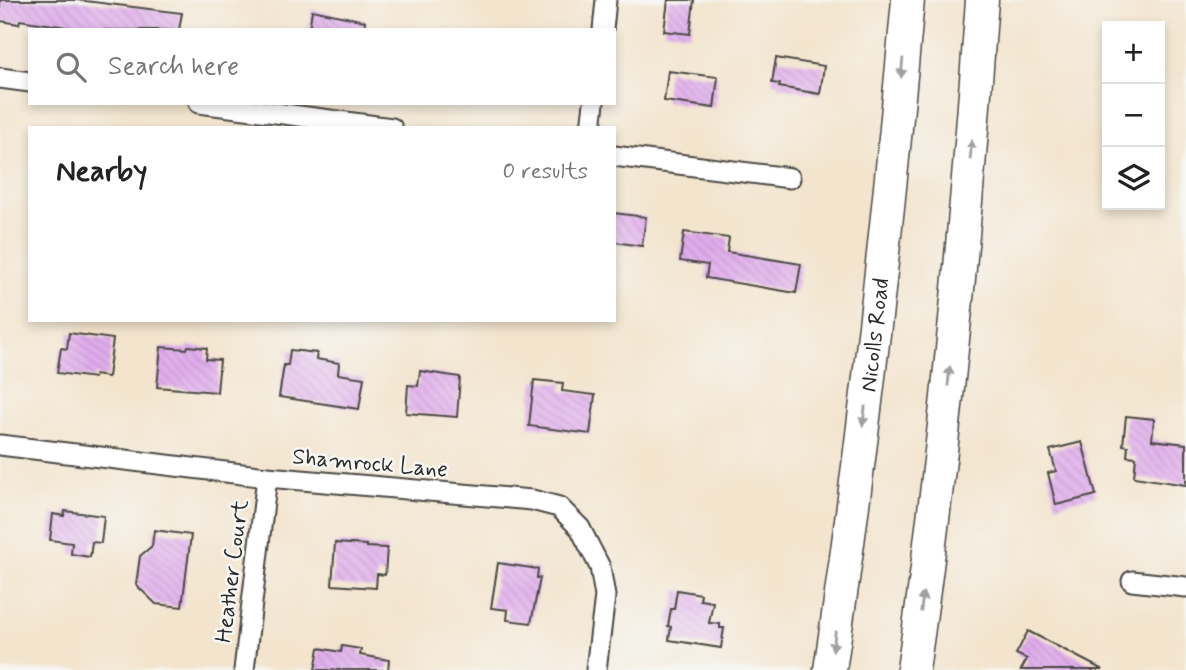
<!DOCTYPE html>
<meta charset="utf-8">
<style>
body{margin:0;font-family:Mynerve,sans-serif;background:#f6f6f6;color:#222}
.controls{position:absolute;right:21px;top:21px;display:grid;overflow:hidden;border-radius:0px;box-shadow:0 4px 10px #0003}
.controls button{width:63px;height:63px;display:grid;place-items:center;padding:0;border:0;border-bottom:2px solid #e0e0e0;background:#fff;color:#222;font:35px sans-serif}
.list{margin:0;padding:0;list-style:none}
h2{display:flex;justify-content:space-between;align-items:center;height:91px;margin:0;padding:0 28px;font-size:30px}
h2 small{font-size:23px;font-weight:400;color:#767676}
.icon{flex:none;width:38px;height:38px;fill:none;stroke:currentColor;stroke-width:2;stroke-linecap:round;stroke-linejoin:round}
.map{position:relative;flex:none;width:1186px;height:670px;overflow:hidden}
.search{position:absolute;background:#fff;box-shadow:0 4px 10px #0003;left:28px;top:28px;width:588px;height:77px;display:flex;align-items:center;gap:18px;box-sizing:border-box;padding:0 24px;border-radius:0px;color:#767676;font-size:26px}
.panel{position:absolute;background:#fff;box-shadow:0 4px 10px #0003;left:28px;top:126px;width:588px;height:196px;border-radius:0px}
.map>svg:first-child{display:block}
.building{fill:url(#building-back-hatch)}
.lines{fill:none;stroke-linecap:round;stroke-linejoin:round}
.minor-casing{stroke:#494743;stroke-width:23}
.trunk-casing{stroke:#494743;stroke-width:35}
.minor{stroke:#fff;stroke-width:19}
.trunk{stroke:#fff;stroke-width:32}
.oneway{fill:#a0a0a0}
.labels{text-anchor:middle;stroke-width:5;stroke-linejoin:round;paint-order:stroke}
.street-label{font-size:23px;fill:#2b2b2b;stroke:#f6f6f2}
</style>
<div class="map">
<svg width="1186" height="670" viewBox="0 0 1186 670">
<defs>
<pattern id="building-back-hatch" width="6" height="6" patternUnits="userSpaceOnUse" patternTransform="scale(1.75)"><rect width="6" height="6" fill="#e0acec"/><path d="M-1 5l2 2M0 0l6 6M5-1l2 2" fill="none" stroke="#c094cb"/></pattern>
</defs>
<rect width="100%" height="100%" fill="#f6f6f2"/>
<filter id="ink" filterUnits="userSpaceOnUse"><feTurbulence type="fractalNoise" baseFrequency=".0143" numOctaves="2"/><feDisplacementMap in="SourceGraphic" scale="14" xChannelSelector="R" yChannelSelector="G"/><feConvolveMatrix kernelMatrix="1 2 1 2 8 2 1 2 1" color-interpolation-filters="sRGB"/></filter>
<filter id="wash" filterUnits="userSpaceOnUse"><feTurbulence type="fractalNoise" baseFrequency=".00686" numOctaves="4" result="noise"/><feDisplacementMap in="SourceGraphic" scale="28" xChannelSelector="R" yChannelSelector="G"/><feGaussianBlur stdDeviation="1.57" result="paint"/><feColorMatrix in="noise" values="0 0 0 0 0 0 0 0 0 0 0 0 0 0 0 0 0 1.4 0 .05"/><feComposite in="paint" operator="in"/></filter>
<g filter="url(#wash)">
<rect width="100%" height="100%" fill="#f3e4cd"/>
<g id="blocks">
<g class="building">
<polygon points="0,0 77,0 182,13 179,30 86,30 20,20 19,24 0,21"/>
<polygon points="668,0 694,0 690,34 664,31"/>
<polygon points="312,10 365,21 364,30 309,30"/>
<polygon points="776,58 824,66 820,94 779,87 780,84 772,83"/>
<polygon points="668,71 718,77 714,108 664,101"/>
<polygon points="614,213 646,217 642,246 614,242"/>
<polygon points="684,232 729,238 727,252 801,264 796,293 706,278 708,265 680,261"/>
<polygon points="69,333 113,339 108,377 95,375 94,378 57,373 61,348 67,349"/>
<polygon points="188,346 207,348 206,359 220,360 217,392 157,387 161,347 187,349"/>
<polygon points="290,350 317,353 316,359 339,363 338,374 364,378 359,409 279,397 284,365 288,365"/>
<polygon points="420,371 460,377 457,417 406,413 408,385 418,386"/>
<polygon points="534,380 563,383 562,391 595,395 590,434 529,426"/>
<polygon points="1126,416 1154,419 1152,440 1186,444 1186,485 1134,477 1136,457 1127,456 1128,446 1123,445"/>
<polygon points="1082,442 1096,495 1056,505 1048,473 1056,471 1050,450"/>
<polygon points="65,511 104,516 101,543 92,542 90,557 71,554 72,543 50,540 53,514 64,516"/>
<polygon points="154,530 191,535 182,607 156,604 136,585 140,556 152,546"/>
<polygon points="335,543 366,545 366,547 387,548 385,575 377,574 376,588 332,585"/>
<polygon points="498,563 538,569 537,578 540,578 531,623 507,620 508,610 491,608"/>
<polygon points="677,590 701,594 700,600 713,602 709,623 720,624 720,628 724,628 721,648 669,640 671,627 668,626 671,609 674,609"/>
<polygon points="1028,631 1103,670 1021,670 1027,659 1016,654"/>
<polygon points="342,646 361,649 360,655 389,660 388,670 315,670 319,648 341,652"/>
</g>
</g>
</g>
<g filter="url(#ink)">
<use href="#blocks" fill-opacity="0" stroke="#494743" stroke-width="2"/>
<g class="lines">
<defs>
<g id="minor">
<polyline points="603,30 606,0"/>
<polyline points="0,78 30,82"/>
<polyline points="199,103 392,128"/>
<polyline points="591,128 594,103"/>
<polyline points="614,156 790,178"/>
<polyline points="0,445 267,477 532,500 559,507 580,528 600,567 605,596 596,670"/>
<polyline points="1132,581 1186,587"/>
<polyline points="244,670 267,477"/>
</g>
<g id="trunk">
<path id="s1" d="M 830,670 C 863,448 888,224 908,0"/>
<path d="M 913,670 C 945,448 966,224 982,0"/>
</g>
</defs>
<use href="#minor" class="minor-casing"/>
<use href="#trunk" class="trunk-casing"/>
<use href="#minor" class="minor"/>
<use href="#trunk" class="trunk"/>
</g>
<defs><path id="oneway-solid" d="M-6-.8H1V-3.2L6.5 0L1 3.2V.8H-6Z" transform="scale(1.75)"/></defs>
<g class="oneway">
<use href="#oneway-solid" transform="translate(902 68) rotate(95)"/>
<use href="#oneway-solid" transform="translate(971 150) rotate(-85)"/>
<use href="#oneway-solid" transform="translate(949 376) rotate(-84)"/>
<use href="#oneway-solid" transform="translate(864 416) rotate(97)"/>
<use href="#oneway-solid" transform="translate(922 602) rotate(-83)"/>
<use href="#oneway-solid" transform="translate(834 641) rotate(98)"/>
</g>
</g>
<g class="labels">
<g class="street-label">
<text dy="8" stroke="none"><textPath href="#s1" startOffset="338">Nicolls Road</textPath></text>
<text transform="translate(370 462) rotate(5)" y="8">Shamrock Lane</text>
<text transform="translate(231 571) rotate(-83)" y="8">Heather Court</text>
</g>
</g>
</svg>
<div class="controls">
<button>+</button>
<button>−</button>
<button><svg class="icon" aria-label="layers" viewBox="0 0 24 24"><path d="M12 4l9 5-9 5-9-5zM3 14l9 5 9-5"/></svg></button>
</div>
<div class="search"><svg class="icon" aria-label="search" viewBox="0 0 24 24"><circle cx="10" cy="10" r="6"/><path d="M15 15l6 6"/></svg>Search here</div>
<section class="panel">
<h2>Nearby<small>0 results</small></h2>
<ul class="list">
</ul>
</section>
</div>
